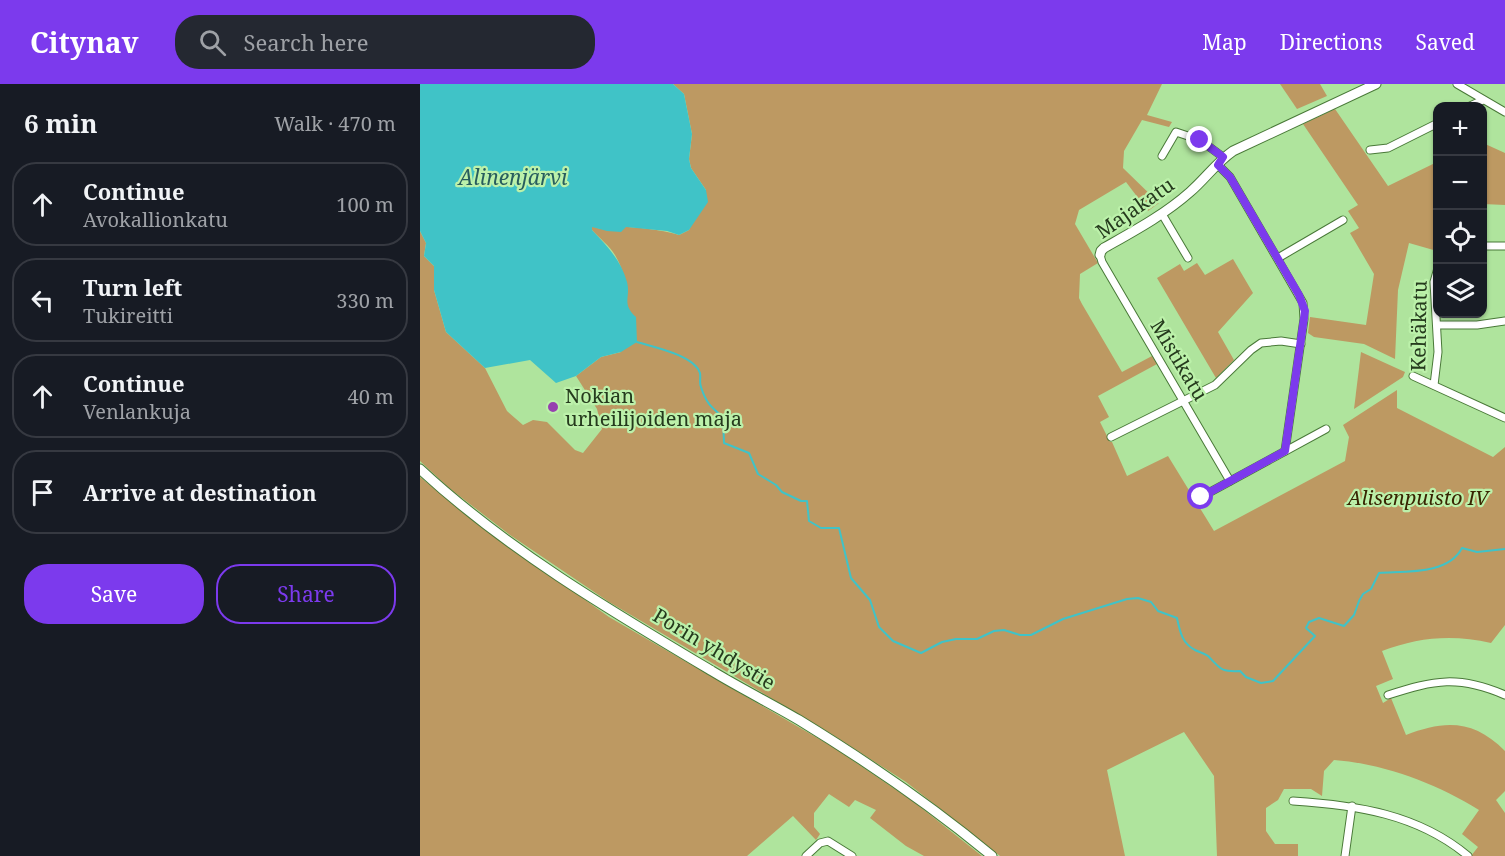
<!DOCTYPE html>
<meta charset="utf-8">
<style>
body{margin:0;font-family:"Noto Serif",serif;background:#242831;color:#f1f3f6}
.controls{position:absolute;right:18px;top:18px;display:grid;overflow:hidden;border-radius:12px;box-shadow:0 2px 4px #0004}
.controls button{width:54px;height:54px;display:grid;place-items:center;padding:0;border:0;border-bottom:2px solid #363941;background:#171b24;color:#f1f3f6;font:30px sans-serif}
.stop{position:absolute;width:18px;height:18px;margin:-14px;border:4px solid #7c3aed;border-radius:50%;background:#fff}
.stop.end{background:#7c3aed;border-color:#fff;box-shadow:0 2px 6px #0008}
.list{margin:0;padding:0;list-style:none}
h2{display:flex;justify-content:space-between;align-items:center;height:78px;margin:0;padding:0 24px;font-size:26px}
h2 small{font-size:20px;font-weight:400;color:#9ea1a6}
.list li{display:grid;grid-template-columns:39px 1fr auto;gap:18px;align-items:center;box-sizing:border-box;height:84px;margin:0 12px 12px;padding:0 12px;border:2px solid #363941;border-radius:24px}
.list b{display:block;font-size:22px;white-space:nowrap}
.list p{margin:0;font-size:20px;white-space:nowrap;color:#9ea1a6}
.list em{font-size:20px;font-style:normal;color:#9ea1a6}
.actions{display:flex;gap:12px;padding:18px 24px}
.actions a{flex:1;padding:14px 0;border:2px solid #7c3aed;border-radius:24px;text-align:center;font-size:21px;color:#7c3aed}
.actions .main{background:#7c3aed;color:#fff}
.icon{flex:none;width:33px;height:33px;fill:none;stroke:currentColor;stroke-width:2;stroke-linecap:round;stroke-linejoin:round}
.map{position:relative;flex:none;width:1085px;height:772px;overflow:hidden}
header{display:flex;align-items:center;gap:36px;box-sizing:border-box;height:84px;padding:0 30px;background:#7c3aed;color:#fff}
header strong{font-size:28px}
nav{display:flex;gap:33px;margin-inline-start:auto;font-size:21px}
.search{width:420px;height:54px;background:#242831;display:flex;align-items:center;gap:15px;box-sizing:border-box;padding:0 21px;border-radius:24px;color:#9ea1a6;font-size:22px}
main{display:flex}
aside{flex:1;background:#171b24}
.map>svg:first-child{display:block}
.green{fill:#bd9962}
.water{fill:#40c3c7}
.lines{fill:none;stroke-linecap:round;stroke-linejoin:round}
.stream{stroke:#40c3c7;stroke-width:2}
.street-casing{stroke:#497938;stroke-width:9}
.secondary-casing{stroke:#497938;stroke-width:11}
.street{stroke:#fff;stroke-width:7}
.secondary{stroke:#fff;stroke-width:9}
.route{stroke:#7c3aed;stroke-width:8}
.poi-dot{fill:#9641af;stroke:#bcf1aa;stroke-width:2}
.labels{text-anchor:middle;stroke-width:4.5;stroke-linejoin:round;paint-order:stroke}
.street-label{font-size:20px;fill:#253a1d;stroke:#bcf1aa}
.poi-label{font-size:20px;fill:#253a1d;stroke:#bcf1aa;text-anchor:start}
.park-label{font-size:20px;font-style:italic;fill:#382502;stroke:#bcf1aa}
.water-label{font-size:21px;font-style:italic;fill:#275d5e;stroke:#bcf1aa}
</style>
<header>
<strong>Citynav</strong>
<div class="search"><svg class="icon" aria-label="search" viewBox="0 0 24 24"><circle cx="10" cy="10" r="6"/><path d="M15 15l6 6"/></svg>Search here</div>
<nav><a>Map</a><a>Directions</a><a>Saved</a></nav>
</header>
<main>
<aside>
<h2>6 min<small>Walk · 470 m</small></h2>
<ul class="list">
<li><svg class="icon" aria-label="ahead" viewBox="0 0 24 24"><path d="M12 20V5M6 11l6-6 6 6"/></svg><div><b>Continue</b><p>Avokallionkatu</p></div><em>100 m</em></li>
<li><svg class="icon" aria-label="left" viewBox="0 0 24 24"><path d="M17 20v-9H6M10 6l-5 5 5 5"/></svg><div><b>Turn left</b><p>Tukireitti</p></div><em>330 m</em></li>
<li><svg class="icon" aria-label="ahead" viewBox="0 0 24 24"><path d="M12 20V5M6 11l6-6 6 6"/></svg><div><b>Continue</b><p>Venlankuja</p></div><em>40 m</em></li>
<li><svg class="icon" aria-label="arrive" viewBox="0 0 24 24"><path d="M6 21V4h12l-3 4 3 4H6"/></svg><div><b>Arrive at destination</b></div></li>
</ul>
<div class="actions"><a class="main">Save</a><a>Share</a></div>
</aside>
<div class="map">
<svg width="1085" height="772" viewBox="0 0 1085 772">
<rect width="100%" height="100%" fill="#afe49d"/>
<g class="green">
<path d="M 253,0 L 742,0 L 727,31 L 752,38 L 749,43 L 722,36 L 704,67 L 703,84 L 739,119 L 728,127 L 706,98 L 659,126 L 655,140 L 678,179 L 660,190 L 659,214 L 662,220 L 702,288 L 732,272 L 737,280 L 678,312 L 689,333 L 680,338 L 690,358 L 692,358 L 707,392 L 748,372 L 794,447 L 925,377 L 929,353 L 923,341 L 977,306 L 977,324 L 1073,373 L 1085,363 L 1085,541 L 1071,559 C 1033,550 998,553 962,567 L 973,595 L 956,602 L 963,619 L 971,614 L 986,651 C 1024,636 1054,635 1085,667 L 1085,707 L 1076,716 L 1085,729 L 1085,772 L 1051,772 L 1058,763 L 1042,750 L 1059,726 C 1015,699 965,680 914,676 L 904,687 L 902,712 L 891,705 L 864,705 L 858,716 L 846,724 L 846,747 L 855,760 L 878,760 L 878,772 L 797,772 L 794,692 L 764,648 L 687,686 L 705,772 L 580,772 L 486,698 L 405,646 L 189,518 L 90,451 L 29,404 L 0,377 L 0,147 L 6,159 L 4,172 L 14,182 L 14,206 L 26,248 L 65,284 L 87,327 L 103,341 L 113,336 L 127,338 L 155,366 L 163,369 L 182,345 L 177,325 L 156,292 L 181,273 L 201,268 C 207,234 213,201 195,171 C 190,162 179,154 172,146 L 172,142 C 192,149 188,144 206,143 C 218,143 247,147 259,151 L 269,146 L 286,106 L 271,84 L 269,75 L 272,50 L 264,10 Z"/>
<polygon points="860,0 900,0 907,12 877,25"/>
<polygon points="915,25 968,102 1017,78 1017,167 989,159 978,206 975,275 944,260 894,253 888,249 890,233 946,241 954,190 930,149 939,144 928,127 938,121 883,40"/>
<polygon points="1063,59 1085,69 1085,121 1063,120"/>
<polygon points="813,175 833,209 798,248 814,276 796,294 737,194 760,180 764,187 777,179 785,191"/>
<polygon points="941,268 985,288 983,293 934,325"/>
<polygon points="0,393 43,428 189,533 413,663 494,718 562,772 504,772 486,762 450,734 456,726 435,716 429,723 409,710 394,729 394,743 400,750 396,756 373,732 327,772 0,772"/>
</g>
<path class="water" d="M 0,0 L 253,0 L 264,10 L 272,50 L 269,75 L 271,84 L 286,106 L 288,118 L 269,146 L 259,151 L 247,147 L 206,143 L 201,148 L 187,147 L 172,143 L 172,146 C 187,162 201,176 207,198 C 211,214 201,219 216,233 L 217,258 L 201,268 L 181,273 L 156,292 L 136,299 L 110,276 L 65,284 L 26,248 L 14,206 L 14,182 L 4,172 L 6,159 L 0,147 Z"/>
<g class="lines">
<path class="stream" d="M 217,258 C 233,263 274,271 280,289 C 281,294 279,299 281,303 C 286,319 291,323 303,333 L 304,359 L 329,369 L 338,390 L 356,401 L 362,408 L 381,417 L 387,417 L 389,437 L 401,444 L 419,444 L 431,494 L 450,516 L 459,543 L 473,557 L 501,569 L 522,558 L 536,555 L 557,555 L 574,547 L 584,546 L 600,551 L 611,551 L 643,535 L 707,515 L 718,514 L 731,518 L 738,527 L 757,534 C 760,548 762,559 775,566 C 779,568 784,569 788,572 C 801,585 800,588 820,587 L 826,593 L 841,599 L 853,597 L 895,552 L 886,544 L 889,538 L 899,534 L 924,542 L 934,531 L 939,517 L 943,510 L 951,505 L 959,489 C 985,487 1028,491 1042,464 L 1057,468 L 1085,465"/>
<defs>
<g id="street">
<polyline points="1037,0 1085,28"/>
<polyline points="1050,22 1063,16"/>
<polyline points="950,66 968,64 1018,39"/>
<polyline points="742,72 756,48 780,56 803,73"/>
<polyline points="798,81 810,93 883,219 884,235 865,367"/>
<polyline points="742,130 768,174"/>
<polyline points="1062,162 1085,162"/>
<polyline points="680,171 682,178 810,397"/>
<polyline points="858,174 923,136"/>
<polyline points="1017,241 1057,241 1085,237"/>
<polyline points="993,292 1085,334"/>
<polyline points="1014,301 1018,268 1014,198 1018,184"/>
<polyline points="691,353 795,301 831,266 841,259 861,257 881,260"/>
<polyline points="781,413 906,345"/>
<path d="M 968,611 C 1015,596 1038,591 1085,611"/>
<path d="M 873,717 C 936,721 998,730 1048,772"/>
<polyline points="386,772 400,759 408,757 432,772"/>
<polyline points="925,772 932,722"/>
</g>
<g id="secondary">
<path d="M 680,171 L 681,167 L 684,164 C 714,147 744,131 770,108 C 785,95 797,78 813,67 L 956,0"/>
<path d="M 0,385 C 86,465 191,527 292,587 C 320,604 350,619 379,636 C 446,677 512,722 572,772"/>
</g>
</defs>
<use href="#street" class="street-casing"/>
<use href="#secondary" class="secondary-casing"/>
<use href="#street" class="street"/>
<use href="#secondary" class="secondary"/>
</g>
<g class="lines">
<polyline class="route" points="780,56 803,73 798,81 810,93 879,211 885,227 865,367 781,413"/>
</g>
<circle class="poi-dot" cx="133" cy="323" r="6"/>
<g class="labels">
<g class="street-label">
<text transform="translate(715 124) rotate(-35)" y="7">Majakatu</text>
<text transform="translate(999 242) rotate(-89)" y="7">Kehäkatu</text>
<text transform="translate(759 276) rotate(59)" y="7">Mistikatu</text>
<text transform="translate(294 565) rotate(31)" y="7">Porin yhdystie</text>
</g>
<g class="poi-label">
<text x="145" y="319">Nokian<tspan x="145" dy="23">urheilijoiden maja</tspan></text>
</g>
<g class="park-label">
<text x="998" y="421">Alisenpuisto IV</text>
</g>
<g class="water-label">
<text x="93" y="101">Alinenjärvi</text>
</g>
</g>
</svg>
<div class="controls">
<button>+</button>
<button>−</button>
<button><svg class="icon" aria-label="locate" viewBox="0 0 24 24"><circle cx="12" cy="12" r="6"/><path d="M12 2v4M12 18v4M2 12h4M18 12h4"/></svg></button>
<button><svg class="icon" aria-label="layers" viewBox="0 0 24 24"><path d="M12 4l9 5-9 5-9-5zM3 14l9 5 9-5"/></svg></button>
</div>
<div class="stop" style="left:781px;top:413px"></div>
<div class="stop end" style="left:780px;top:56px"></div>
</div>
</main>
